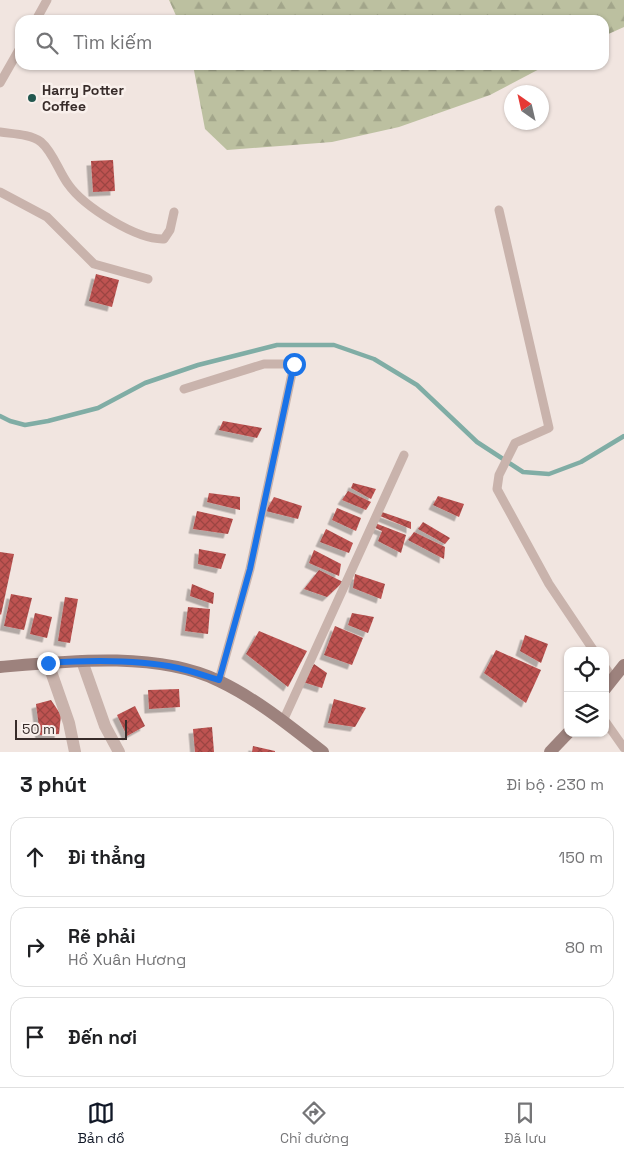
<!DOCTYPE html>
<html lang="vi">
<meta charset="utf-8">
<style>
body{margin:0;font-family:"Space Grotesk",sans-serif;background:#f6f6f6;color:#202124}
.controls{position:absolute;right:15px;bottom:15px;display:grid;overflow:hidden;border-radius:10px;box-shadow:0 1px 4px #0004}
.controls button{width:45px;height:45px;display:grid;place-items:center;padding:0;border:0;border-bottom:1px solid #e0e0e0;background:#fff;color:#202124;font:25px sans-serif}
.compass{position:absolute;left:504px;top:85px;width:45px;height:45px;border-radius:50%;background:#fff;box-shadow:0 1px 4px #0004;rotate:326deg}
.scale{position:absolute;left:15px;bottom:12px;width:112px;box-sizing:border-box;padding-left:5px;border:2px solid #382c2a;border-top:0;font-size:14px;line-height:18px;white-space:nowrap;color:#382c2a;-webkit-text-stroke:4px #f9f0ec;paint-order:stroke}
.stop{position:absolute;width:15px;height:15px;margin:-11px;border:4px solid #1a73e8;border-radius:50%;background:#fff}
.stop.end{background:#1a73e8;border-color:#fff;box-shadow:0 1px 5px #0008}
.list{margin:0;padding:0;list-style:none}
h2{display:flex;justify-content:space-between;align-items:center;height:65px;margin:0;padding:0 20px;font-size:21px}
h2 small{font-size:16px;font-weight:400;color:#757577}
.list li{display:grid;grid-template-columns:32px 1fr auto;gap:15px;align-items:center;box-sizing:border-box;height:80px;margin:0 10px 10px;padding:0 10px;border:1px solid #e0e0e0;border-radius:15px}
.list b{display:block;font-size:19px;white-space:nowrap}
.list p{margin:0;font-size:16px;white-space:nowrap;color:#757577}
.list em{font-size:16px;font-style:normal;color:#757577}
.icon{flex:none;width:28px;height:28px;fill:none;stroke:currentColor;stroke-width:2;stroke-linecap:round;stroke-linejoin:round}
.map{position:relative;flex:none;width:624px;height:752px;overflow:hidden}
.search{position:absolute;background:#fff;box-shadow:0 1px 4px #0004;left:15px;right:15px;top:15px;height:55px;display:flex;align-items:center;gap:12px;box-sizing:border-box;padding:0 18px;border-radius:15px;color:#757577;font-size:19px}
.sheet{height:335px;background:#fff}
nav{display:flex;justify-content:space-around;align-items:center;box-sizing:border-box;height:70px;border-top:1px solid #e0e0e0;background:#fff;font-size:14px;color:#757577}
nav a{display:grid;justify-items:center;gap:2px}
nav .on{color:#111827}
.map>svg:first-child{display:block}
.forest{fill:url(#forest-firs)}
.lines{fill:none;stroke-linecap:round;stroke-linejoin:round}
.stream{stroke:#80ada5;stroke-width:4.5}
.building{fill:url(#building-cross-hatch);filter:url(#shadow)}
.service{stroke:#c9b3ac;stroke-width:9}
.minor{stroke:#c9b3ac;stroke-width:12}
.secondary{stroke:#9d827d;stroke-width:12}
.route{stroke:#1a73e8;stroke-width:6}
.poi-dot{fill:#22574f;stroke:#f9f0ec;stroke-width:2}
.labels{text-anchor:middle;stroke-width:5;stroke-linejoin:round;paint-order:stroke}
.poi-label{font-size:14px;font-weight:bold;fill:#382c2a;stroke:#f9f0ec;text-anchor:start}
</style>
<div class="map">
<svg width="624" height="752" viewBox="0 0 624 752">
<defs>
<pattern id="forest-firs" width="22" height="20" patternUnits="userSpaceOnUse" patternTransform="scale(1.25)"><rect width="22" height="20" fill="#bcc0a0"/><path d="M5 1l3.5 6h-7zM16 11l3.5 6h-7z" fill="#a2a58a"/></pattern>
<pattern id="building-cross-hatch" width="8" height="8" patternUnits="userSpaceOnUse" patternTransform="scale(1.25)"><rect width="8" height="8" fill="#be5351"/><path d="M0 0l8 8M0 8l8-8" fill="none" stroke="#9b4543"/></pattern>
<filter id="shadow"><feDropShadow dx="-4.5" dy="4.5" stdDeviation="0" flood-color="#0004"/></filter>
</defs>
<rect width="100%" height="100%" fill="#f1e5e0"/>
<g class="forest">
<polygon points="169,0 624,0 624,27 604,36 604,20 178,20"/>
<polygon points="193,65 547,65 490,95 399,127 332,142 227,150 205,129"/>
</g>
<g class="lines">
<polyline class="stream" points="0,416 10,421 25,425 48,421 98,408 145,383 198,365 277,345 334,345 374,359 417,385 477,442 523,472 549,474 581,462 624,436"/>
</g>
<g class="building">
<polygon points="113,160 115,191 93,192 91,161"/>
<polygon points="96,274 119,280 112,307 89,301"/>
<polygon points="223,421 262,428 257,438 219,430"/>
<polygon points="353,483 376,489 371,499 351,488"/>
<polygon points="348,491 371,502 366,510 342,500"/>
<polygon points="209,493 240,497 240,510 207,502"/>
<polygon points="438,496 464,504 459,517 433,505"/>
<polygon points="274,497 302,506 298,519 266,511"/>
<polygon points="337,508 361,518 356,531 332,520"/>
<polygon points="197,511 233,519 228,534 193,529"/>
<polygon points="382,512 411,522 411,529 380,516"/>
<polygon points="423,522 450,538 445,544 418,529"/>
<polygon points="375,523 406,535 401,553 378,541 382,531 373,527"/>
<polygon points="326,529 353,543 349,553 320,542"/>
<polygon points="414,532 445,547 444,559 408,540"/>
<polygon points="199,549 226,554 221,569 198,564"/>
<polygon points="314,550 341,564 339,576 309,563"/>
<polygon points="0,552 14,554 1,615 0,614"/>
<polygon points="319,570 343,582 327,597 304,589"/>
<polygon points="355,574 385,584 381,599 353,588"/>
<polygon points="192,584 214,593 213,604 190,596"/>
<polygon points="11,594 32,598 24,630 4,626"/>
<polygon points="65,597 78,599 70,643 58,641"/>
<polygon points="188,607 210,609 208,634 185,631"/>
<polygon points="35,613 52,617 47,638 30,634"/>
<polygon points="352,613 374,617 368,633 348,625"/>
<polygon points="335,626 363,638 352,665 324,655"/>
<polygon points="259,631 307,651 288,687 246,654"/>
<polygon points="525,635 548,644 541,663 520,651"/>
<polygon points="496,650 541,670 526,703 484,673"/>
<polygon points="314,664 327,673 322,688 303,682"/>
<polygon points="179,689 180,707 149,709 148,690"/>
<polygon points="334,699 366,708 355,727 328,723"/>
<polygon points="51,700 61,715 59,734 40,735 36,704"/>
<polygon points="135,706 145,726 127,736 117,715"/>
<polygon points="212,727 214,752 195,752 193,729"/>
<polygon points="253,746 275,751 275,752 252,752"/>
</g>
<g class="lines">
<g class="service">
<polyline points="36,20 47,0"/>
<polyline points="0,83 20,48"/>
<path d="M 0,132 C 13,134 30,134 41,142 C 53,152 59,172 68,184 C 84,207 137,240 164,239 L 170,230 L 174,212"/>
<polyline points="0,192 47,217 94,264 148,279"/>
<polyline points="499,210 549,428 515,443 499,475 497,489 549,584 594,651"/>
<polyline points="184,389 264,364 294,364 250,569 219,680"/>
<polyline points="605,667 613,679"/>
<polyline points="283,721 404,455"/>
<polyline points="605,721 624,748"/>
</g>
<g class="minor">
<polyline points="82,661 105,726 119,752"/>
<polyline points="48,663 69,723 75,752"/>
</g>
<g class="secondary">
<path d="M 0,667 C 67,661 157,651 219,681 C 257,699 291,727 323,752"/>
<polyline points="605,689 624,665"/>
<polyline points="550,752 568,733"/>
</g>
</g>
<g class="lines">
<path class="route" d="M 48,663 C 91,660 136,659 178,668 C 192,671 205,676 219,680 L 250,569 L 294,364"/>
</g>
<circle class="poi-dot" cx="32" cy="98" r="5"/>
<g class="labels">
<g class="poi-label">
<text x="42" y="95">Harry Potter<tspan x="42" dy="16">Coffee</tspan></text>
</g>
</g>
</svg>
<div class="controls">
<button><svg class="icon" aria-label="locate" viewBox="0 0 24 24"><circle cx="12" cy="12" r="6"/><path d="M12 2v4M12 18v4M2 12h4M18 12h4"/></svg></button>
<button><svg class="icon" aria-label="layers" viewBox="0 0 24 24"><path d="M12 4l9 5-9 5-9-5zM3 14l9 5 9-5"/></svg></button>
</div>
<svg class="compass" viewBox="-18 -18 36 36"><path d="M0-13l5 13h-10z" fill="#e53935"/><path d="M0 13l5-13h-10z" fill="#757577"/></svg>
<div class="scale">50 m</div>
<div class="stop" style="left:294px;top:364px"></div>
<div class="stop end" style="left:48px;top:663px"></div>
<div class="search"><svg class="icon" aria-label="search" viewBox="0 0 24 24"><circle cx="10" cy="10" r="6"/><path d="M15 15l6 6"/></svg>Tìm kiếm</div>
</div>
<section class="sheet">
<h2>3 phút<small>Đi bộ · 230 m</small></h2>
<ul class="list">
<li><svg class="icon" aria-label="ahead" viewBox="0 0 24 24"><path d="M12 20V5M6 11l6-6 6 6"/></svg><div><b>Đi thẳng</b></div><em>150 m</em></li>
<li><svg class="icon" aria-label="right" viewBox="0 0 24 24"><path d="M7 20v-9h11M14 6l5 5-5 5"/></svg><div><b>Rẽ phải</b><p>Hồ Xuân Hương</p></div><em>80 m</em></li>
<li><svg class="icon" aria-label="arrive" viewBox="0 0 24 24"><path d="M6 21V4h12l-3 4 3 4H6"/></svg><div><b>Đến nơi</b></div></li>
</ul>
</section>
<nav>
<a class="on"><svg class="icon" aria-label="map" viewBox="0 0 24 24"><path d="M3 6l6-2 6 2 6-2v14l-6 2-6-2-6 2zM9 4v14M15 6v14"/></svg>Bản đồ</a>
<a><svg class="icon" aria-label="directions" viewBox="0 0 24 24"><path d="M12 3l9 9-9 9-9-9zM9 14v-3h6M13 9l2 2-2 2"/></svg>Chỉ đường</a>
<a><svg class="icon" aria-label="saved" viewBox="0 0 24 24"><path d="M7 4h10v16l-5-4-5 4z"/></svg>Đã lưu</a>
</nav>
